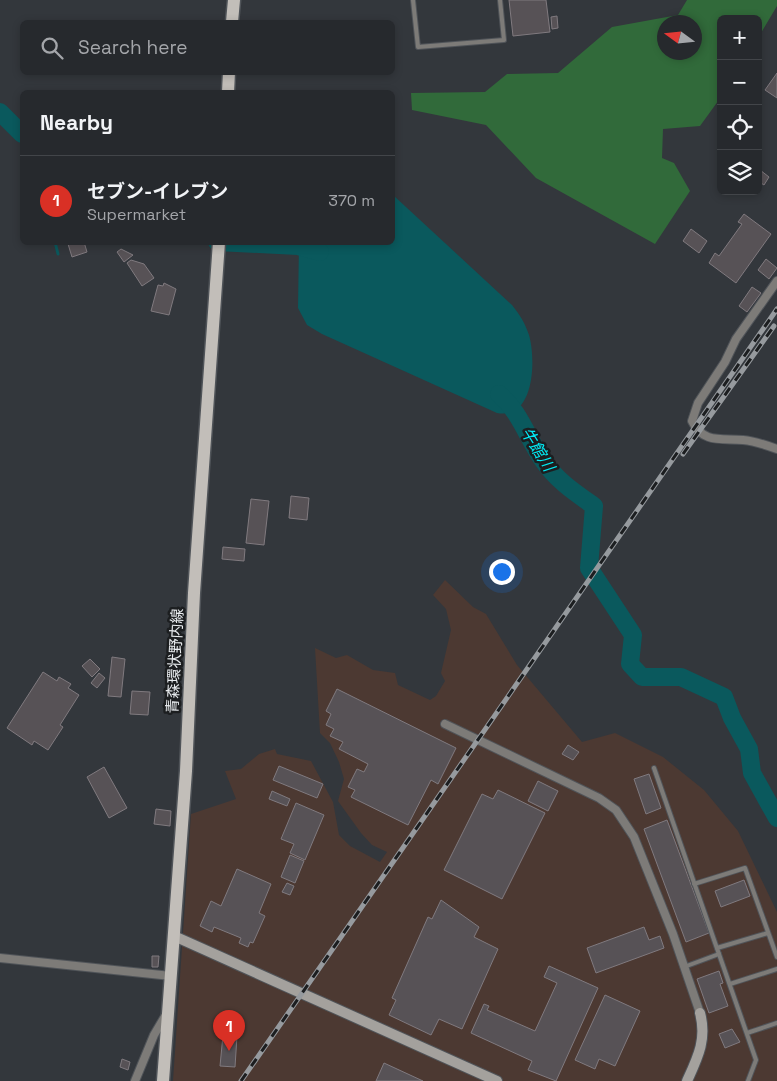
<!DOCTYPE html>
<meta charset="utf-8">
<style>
body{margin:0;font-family:"Space Grotesk","Noto Sans JP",sans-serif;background:#2e3135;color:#f1f3f6}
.controls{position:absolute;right:15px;top:15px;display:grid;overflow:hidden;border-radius:8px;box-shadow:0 2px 8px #0003}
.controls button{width:45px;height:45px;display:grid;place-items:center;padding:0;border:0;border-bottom:1px solid #424549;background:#26292d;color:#f1f3f6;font:25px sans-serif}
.compass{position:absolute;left:657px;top:15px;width:45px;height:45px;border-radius:50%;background:#26292d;box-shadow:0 2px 8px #0003;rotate:285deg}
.you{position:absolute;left:501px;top:571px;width:18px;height:18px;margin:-12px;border:4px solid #fff;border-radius:50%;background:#1a73e8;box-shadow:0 0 0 8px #1a73e833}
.badge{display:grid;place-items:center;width:32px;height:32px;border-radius:50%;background:#d93025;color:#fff;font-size:16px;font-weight:700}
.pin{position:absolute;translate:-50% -41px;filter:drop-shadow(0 1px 2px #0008)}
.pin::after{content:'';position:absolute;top:26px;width:18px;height:15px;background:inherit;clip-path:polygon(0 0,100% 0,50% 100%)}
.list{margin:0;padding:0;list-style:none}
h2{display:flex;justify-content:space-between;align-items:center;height:65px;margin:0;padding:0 20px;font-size:21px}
h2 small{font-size:16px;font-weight:400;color:#a4a6aa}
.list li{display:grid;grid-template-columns:32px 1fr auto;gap:15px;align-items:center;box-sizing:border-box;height:90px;padding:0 20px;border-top:1px solid #424549}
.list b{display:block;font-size:19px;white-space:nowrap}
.list p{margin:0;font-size:16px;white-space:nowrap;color:#a4a6aa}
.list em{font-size:16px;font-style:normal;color:#a4a6aa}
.icon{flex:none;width:28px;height:28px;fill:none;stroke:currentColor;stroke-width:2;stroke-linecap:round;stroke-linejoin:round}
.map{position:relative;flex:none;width:777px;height:1081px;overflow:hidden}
.search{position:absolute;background:#26292d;box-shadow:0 2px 8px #0003;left:20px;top:20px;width:375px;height:55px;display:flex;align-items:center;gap:12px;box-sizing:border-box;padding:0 18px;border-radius:8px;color:#a4a6aa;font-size:19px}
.panel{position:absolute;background:#26292d;box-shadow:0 2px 8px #0003;left:20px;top:90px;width:375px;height:155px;border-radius:8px}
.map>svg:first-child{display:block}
.industrial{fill:#4c3932}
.green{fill:#316a3a;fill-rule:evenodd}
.water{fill:#0a595d}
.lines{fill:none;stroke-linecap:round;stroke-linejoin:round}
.stream{stroke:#0a595d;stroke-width:3}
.river{stroke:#0a595d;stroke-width:18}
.building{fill:#575256;stroke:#807a7f}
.lane-casing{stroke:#505459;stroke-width:6}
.street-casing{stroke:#505459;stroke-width:10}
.secondary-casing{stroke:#505459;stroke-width:12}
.primary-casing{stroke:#505459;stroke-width:15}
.lane{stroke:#7d7b78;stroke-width:4}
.street{stroke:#7d7b78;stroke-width:8}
.secondary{stroke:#a4a19d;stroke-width:10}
.primary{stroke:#c2beb9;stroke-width:12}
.rail-casing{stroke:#969a9e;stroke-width:5}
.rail{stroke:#1c1e20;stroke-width:3;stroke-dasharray:9;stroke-linecap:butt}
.labels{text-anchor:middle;stroke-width:5;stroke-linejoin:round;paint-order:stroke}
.street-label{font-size:15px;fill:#eaedf0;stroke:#1c1e20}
.water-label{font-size:16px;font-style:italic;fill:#02ebf5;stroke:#1c1e20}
</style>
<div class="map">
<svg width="777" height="1081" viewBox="0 0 777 1081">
<rect width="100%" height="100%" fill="#33373c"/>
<polygon class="industrial" points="445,580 473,607 486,614 517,665 582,742 615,733 663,757 704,790 738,831 777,912 777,1081 173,1081 191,814 236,799 225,771 241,769 259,754 275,749 277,754 311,761 333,802 339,835 350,846 380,862 387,852 372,845 361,833 338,801 344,779 339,762 330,743 320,733 315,648 336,658 347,655 373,670 395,673 398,685 430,700 436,696 445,681 441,673 451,630 446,609 433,595"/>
<path class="green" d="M 687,0 L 777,0 L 777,6 L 758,38 L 758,19 L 721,19 L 721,97 L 700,126 L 663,129 L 662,158 L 674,163 L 690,191 L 655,244 L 536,178 L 486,125 L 412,110 L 411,93 L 485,92 L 507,74 L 558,73 L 612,27 L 678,15 ZM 664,22 L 694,22 L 694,52 L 664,52 Z"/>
<path class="water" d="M 393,195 L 512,305 C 520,315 525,323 529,335 C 536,359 535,420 497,413 L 322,334 L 307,325 L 298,308 L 299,243 L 392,242 Z"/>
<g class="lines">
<polyline class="stream" points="55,242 58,254"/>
<g class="river">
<polyline points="0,112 22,134"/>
<polyline points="217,242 298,246 320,252"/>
<path d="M 499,394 C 520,412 527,437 542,459 C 556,480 574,492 594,506 L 589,568 L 633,635 L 630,664 L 642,677 L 681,677 L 724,697 L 732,718 L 749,749 L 752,773 L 777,818"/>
</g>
</g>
<g class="building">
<polygon points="509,0 546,0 550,32 513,36"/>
<polygon points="557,16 558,28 552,29 551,17"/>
<polygon points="777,73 777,98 765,90"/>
<polygon points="760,170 769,177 764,185 758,181"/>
<polygon points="744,214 771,234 736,283 709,263 715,253 719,256 742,224 738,222"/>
<polygon points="691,229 707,241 699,253 683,241"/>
<polygon points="72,242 84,242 87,252 72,257 68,244"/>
<polygon points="121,249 133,255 124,262 117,252"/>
<polygon points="766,259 777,268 769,279 758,270"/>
<polygon points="131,260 144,264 154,278 142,286 127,263"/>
<polygon points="164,283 176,289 169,315 151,311 158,285 163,286"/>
<polygon points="752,287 761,293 747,312 739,306"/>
<polygon points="291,496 309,498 307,520 289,518"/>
<polygon points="251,499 269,501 264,545 246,543"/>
<polygon points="223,547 245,549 244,561 222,559"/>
<polygon points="112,657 125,659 121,697 108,696"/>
<polygon points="90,659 100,669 92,677 82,666"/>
<polygon points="43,672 57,681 59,677 71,684 68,688 79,695 60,725 63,727 48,750 34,741 32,745 7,728"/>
<polygon points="99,673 105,678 97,688 91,683"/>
<polygon points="337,689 456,748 438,784 431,780 408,825 351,797 355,790 348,787 357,769 364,772 368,764 339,749 343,742 330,736 334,729 326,725 331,714 326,711"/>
<polygon points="132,691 150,692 148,715 130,714"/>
<polygon points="568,745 579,752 573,760 562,754"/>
<polygon points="279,766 323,784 317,798 273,780"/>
<polygon points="104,767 127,808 109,818 87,777"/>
<polygon points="649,774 661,808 646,814 634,779"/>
<polygon points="538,781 558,791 548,811 528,801"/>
<polygon points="498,790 545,813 502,899 444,870 482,794 493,799"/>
<polygon points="272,791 290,799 287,806 269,799"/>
<polygon points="296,803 324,815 305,860 290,853 294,844 281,839"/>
<polygon points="156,809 171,811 170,826 154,824"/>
<polygon points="667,820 709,933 686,942 644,829"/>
<polygon points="290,855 304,861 295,883 281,877"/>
<polygon points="237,869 271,884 259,913 265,916 253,943 250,942 248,947 239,943 241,938 214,927 212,932 200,926 211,901 221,906"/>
<polygon points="744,880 750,896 721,907 715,891"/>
<polygon points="287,883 294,886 290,895 282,892"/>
<polygon points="441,900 479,927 474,937 498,949 462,1029 439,1019 431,1035 389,1015 396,1000 392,998 428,917 432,919"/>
<polygon points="644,927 649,940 660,936 664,948 596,973 587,948"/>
<polygon points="152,956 159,956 158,967 152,967"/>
<polygon points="549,966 598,988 556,1081 528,1070 532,1061 471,1033 484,1004 489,1006 487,1010 535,1031 557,983 544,977"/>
<polygon points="719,971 723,983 720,984 728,1006 709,1013 697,979"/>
<polygon points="605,995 640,1011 615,1066 599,1059 595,1069 575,1060"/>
<polygon points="732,1029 740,1042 725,1048 719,1034"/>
<polygon points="223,1035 237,1036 235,1067 220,1066"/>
<polygon points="122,1059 130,1062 128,1070 120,1067"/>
<polygon points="384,1063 423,1081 376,1081"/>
</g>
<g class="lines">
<defs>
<g id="lane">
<polyline points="413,0 418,47 504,40 500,0"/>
<polyline points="654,768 756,1060 748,1081"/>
<polyline points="694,884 745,868 777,957"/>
<polyline points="717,948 768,933"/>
<polyline points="684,967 719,954"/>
<polyline points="730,984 777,969"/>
<polyline points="747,1033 777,1023"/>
</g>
<g id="street">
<path d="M 777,281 L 736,339 L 725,362 L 698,403 L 692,421 C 703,444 722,438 743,440 C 755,441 766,445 777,449"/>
<polyline points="445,724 599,798 616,810 634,837 673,934 700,1013"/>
<polyline points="0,958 171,976"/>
<polyline points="135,1081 154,1035 167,1013"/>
</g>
<g id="secondary">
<polyline points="174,936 497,1081"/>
<path d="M 687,1081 C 698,1057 707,1039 700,1013"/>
</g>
<g id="primary">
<polyline points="232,22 234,0"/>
<polyline points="228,92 229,72"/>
<polyline points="163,1081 186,771 194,593 219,242"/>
</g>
</defs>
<use href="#lane" class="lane-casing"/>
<use href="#street" class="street-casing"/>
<use href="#secondary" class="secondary-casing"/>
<use href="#primary" class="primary-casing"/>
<use href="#lane" class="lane"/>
<use href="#street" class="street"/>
<use href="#secondary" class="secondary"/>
<use href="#primary" class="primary"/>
<defs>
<g id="rail">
<polyline points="683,454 774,326"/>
<polyline points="241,1081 777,309"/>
</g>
</defs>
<use href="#rail" class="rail-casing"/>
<use href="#rail" class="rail"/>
</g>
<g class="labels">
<g class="street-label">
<text transform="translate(175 661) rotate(-87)" y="5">青森環状野内線</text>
</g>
<g class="water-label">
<text transform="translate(538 449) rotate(58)" y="6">牛館川</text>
</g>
</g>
</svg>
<div class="controls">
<button>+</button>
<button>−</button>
<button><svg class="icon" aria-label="locate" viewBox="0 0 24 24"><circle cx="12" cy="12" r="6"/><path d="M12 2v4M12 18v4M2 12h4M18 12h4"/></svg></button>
<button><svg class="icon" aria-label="layers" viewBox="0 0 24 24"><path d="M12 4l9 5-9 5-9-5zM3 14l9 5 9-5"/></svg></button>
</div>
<svg class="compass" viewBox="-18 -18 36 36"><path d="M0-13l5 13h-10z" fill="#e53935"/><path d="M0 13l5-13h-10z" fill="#a4a6aa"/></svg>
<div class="you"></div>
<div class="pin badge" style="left:229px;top:1051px">1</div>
<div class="search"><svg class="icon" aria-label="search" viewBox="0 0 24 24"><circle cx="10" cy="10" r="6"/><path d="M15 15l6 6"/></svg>Search here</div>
<section class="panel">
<h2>Nearby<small></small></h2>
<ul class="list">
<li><span class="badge">1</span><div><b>セブン-イレブン</b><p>Supermarket</p></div><em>370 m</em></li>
</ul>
</section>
</div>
